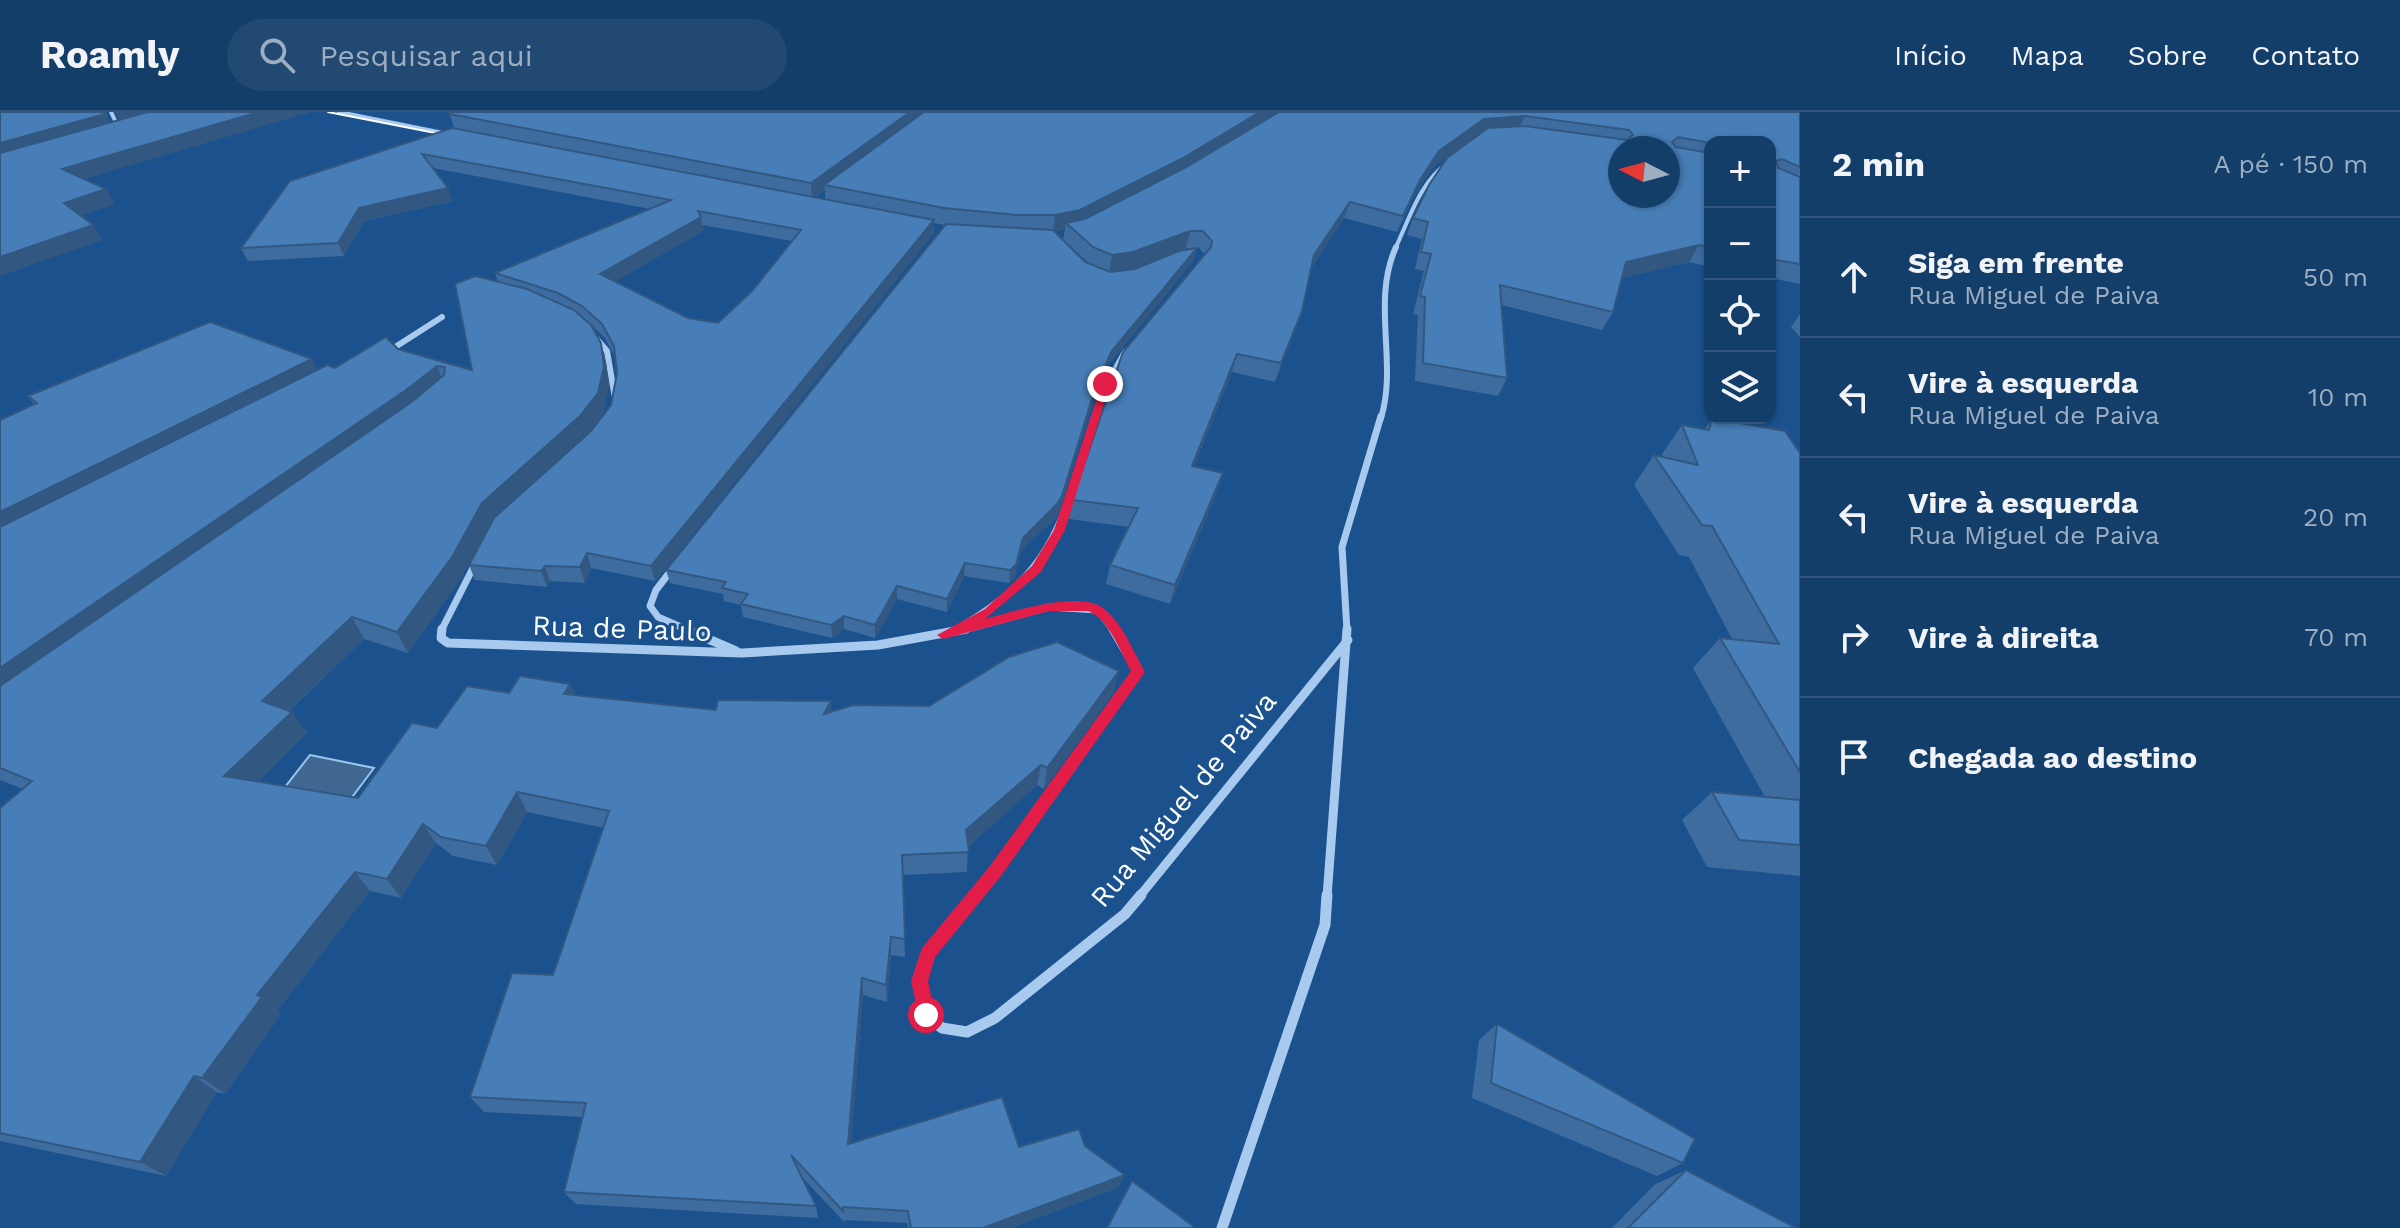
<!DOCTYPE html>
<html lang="pt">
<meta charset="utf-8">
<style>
body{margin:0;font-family:"Work Sans",sans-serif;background:#214972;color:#f1f3f6}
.controls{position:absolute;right:24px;top:24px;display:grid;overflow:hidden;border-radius:16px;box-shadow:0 2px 6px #0004}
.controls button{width:72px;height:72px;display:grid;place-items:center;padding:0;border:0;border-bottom:2px solid #33577e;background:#143e6a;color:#f1f3f6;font:40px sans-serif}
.compass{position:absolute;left:1608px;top:24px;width:72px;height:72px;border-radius:50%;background:#143e6a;box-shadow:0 2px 6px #0004;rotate:276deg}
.stop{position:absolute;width:24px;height:24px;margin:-18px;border:6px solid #e11d48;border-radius:50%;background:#fff}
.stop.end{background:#e11d48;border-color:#fff;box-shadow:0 2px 8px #0008}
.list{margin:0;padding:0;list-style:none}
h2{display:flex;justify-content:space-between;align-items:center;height:104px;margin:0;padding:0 32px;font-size:34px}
h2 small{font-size:26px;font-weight:400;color:#9daec1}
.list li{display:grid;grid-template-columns:52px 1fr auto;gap:24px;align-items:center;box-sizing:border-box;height:120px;padding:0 32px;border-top:2px solid #33577e}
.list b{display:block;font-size:30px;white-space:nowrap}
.list p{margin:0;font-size:26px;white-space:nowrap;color:#9daec1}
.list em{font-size:26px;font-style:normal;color:#9daec1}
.icon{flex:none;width:44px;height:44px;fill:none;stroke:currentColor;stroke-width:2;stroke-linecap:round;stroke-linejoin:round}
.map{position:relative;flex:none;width:1800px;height:1116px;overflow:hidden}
header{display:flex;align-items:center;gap:48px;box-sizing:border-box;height:112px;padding:0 40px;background:#143e6a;border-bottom:2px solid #33577e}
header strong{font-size:38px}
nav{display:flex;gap:44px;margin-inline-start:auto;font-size:28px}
.search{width:560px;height:72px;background:#214972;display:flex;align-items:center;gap:20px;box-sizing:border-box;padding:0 28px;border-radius:44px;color:#9daec1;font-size:30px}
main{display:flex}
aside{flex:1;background:#143e6a}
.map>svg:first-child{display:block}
.water{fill:#3f6792;stroke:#9bc6f0;stroke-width:2}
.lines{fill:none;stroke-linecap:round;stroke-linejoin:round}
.minor-far4{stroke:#a8caee;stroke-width:4}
.minor-far3{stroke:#a8caee;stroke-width:6}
.minor-far2{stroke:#a8caee;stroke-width:7}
.minor-far1{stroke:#a8caee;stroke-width:9}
.minor{stroke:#a8caee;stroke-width:11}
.tram{stroke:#fff;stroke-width:2}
.wall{fill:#3e6c9e;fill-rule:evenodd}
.shaded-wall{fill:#325881}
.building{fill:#487eb8;stroke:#325881;stroke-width:2;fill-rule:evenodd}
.route{fill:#e11d48}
.labels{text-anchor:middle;stroke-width:6;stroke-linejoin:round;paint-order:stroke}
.street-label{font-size:28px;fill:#fff;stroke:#1b528e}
</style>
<header>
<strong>Roamly</strong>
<div class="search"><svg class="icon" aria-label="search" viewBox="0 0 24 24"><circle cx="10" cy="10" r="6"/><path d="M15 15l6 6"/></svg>Pesquisar aqui</div>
<nav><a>Início</a><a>Mapa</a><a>Sobre</a><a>Contato</a></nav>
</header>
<main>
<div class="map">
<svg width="1800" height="1116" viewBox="0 0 1800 1116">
<rect width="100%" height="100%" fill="#1b528e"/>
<polygon class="water" points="310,643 374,656 350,688 285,675"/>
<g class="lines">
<g class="minor-far4">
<polyline points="111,0 119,17"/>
<polyline points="339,0 448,22"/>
<path d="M 1395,137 C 1409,108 1420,69 1448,51"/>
</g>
<g class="minor-far3">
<polyline points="588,217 607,239 615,286"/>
<polyline points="389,239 442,205"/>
<polyline points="1095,306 1109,268 1125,240"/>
<path d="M 1381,306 C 1398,251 1371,190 1396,135"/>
</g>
<g class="minor-far2">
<polyline points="673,456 656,478 650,494 658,505 690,519"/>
<path d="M 962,514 C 1058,458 1064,403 1095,304"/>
<polyline points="441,519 476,450"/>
<polyline points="959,519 1049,495 1098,498 1114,519"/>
<polyline points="1347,519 1342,435 1381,304"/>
</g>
<g class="minor-far1">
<polyline points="442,517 441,526 448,531 742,541 878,533 966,517"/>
<polyline points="685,517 736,539"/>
<polyline points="974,785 1138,560 1113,517"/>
<polyline points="1139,785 1348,528"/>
<polyline points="1327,785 1347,517"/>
</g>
<g class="minor">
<polyline points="976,783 928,842 919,869 926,903 942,916 967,920 995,906 1125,802 1141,783"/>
<polyline points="1222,1116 1325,813 1327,783"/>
</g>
<polyline class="tram" points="328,0 456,25"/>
</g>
<g class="wall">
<path d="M 449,0 L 1800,0 L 1800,172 L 1770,166 L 1770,30 L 1710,30 L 1710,155 L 1689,150 L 1622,166 L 1613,200 L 1602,218 L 1502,193 L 1507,266 L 1498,284 L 1415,269 L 1418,203 L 1413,202 L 1424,159 L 1415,157 L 1422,127 L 1407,123 L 1413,106 L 1480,22 L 1478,23 L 1433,55 L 1414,84 L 1397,120 L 1344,106 L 1311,156 L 1302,199 L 1275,270 L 1232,260 L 1194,354 L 1223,361 L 1217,380 L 1170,492 L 1106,472 L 1110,453 L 1129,415 L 1069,407 L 1072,388 L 1204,142 L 1199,136 L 1197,136 L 1194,148 L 1109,252 L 1089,302 L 1060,397 L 1056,405 L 1021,439 L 1014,466 L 1009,471 L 964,464 L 947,500 L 897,487 L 875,526 L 844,517 L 832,526 L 743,505 L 741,493 L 724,489 L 723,482 L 670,471 L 666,458 L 945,113 L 934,111 L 934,121 L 655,469 L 591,456 L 585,471 L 550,469 L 547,475 L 475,468 L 469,453 L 490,413 L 461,466 L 408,541 L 364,527 L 289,599 L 307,621 L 257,670 L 358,686 L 437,616 L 509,581 L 570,572 L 575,583 L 716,598 L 831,600 L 1114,580 L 1044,677 L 1037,673 L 968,735 L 967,760 L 902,763 L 905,845 L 891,843 L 887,890 L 863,883 L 851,1031 L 1019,1035 L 1085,1034 L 1125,1063 L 1117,1076 L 1011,1116 L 908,1116 L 907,1111 L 845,1108 L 845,1111 L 801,1064 L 816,1094 L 818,1106 L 576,1092 L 564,1080 L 583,1005 L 484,1000 L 470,985 L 553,863 L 604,716 L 527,700 L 497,753 L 453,744 L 436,731 L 401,786 L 370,779 L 277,899 L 281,902 L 225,982 L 217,980 L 166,1064 L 0,1029 L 0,696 L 23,677 L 0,668 L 0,308 L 34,292 L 28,284 L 312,247 L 317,258 L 335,256 L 398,237 L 472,258 L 498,170 L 495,161 L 650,97 L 433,56 L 453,89 L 364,109 L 344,144 L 248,149 L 241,136 L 454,16 ZM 825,78 L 825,87 L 816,85 ZM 702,113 L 792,129 L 752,179 L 718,211 L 688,206 L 615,169 L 703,119 ZM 1065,117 L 1063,128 L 1090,152 L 1085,150 L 1054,120 ZM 1186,136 L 1197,136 L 1135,157 L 1130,158 ZM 586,208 L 605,226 L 615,245 L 617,261 L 611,293 L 588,322 L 603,301 L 609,274 L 606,251 L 601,231 Z"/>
<polygon points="1800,202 1800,225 1791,215"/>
<polygon points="1712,306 1800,341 1800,764 1707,755 1682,708 1712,680 1765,685 1693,556 1720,526 1732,527 1689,445 1679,443 1634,373 1654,343 1663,345 1662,342 1682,313 1705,317"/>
<polygon points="1497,912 1683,1051 1657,1064 1472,986 1479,928"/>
<polygon points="1686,1058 1796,1116 1612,1116 1654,1073"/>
</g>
<g class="shaded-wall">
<polygon points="104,0 106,0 112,16 0,48 0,31"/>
<polygon points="115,0 166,0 122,13"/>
<polygon points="259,0 311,0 71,71 62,57"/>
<polygon points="910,0 931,0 824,73 825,78 812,87 811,71"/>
<polygon points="1260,0 1281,0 1180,62 1078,114 1066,111 1065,117 1053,120 1055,103"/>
<polygon points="1525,4 1518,19 1478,23 1433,55 1414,84 1397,120 1420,68 1439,39 1484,7"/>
<polygon points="448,76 453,89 364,109 344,144 338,131 359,96"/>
<polygon points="106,77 115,92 73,106 64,91"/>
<polygon points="1350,90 1344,106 1309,160 1314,143"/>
<polygon points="701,105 703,119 604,176 600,162"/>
<polygon points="934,108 934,121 655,469 651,454"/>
<polygon points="93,113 102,128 0,164 0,145"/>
<polygon points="1190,119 1186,136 1130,158 1109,160 1112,143"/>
<polygon points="1699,133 1689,150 1616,168 1626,150"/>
<polygon points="1197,136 1194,148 1109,252 1089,302 1060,397 1056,405 1021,439 1014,466 1009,471 1010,458 1023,426 1091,290 1111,240"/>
<polygon points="1302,199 1296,217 1275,270 1281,251"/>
<polygon points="601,231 606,251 609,274 603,301 586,325 490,413 461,466 408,541 397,520 482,391"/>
<polygon points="1237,242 1232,260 1187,373 1192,354"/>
<polygon points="312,247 322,268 0,431 0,400"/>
<polygon points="437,254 445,274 0,592 0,556"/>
<polygon points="1223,361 1217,380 1170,492 1175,473"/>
<polygon points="587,441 591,456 585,471 580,455"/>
<polygon points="965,451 964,464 947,500 947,487"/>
<polygon points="545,454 550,469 547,475 541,459"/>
<polygon points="897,474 897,487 875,526 875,513"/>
<polygon points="844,504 844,517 832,526 831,513"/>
<polygon points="352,505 364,527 277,610 262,589"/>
<polygon points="1119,559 1114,580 1044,677 1047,656"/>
<polygon points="570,572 578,592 564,582"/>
<polygon points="831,589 832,610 824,602"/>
<polygon points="292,600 307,621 242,685 224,664"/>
<polygon points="1041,653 1037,673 965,738 966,718"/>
<polygon points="517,680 527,700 497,753 486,734"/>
<polygon points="423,712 436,731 401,786 387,767"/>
<polygon points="355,760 370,779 277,899 281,902 225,982 202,966 257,883"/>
<polygon points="891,825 891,843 887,890 886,873"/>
<polygon points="862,866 863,883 850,1046 848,1032"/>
<polygon points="194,964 217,980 166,1064 140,1050"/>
<polygon points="1125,1063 1117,1076 1011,1116 983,1116"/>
</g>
<g class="building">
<polygon points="0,0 104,0 105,2 0,31"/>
<polygon points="148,0 259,0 62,57 106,77 64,91 93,113 0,145 0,41"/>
<polygon points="449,0 910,0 811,71 450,2"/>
<polygon points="924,0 1260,0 1183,46 1080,98 1055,103 1017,103 944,96 824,73"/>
<path d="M 1279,0 L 1800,0 L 1800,55 L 1782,47 L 1776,49 L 1778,56 L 1800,65 L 1800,152 L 1770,147 L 1770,30 L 1710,30 L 1710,31 L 1678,25 L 1672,30 L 1676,35 L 1710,41 L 1710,135 L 1699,133 L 1626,150 L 1613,200 L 1500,173 L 1507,266 L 1423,251 L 1425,185 L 1420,184 L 1431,142 L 1421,140 L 1428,110 L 1413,106 L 1429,73 L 1447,46 L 1488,16 L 1525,14 L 1627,28 L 1633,23 L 1629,18 L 1525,4 L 1484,7 L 1439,39 L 1420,68 L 1403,104 L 1350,90 L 1314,143 L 1302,199 L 1281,251 L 1237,242 L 1192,354 L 1223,361 L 1175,473 L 1110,453 L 1138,396 L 1072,388 L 1123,240 L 1211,135 L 1212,129 L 1203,119 L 1190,119 L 1133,140 L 1112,143 L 1093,135 L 1066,111 L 1085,107 L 1188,54 ZM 1620,36 L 1668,36 L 1668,84 L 1620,84 Z"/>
<path d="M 452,16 L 934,108 L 651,454 L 587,441 L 580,455 L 545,454 L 541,459 L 469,453 L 494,406 L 591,319 L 611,293 L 617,261 L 614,234 L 602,212 L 582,194 L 558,181 L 495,161 L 671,88 L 422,42 L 448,76 L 359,96 L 338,131 L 241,136 L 290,69 ZM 698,99 L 801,118 L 752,179 L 718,211 L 688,206 L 600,162 L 701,105 Z"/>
<polygon points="946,112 1053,118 1085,150 1110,160 1135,157 1179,139 1197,136 1111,240 1091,290 1062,384 1057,392 1023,426 1016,453 1010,458 965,451 947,487 897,474 875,513 844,504 831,513 741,492 748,482 722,476 726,470 666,458"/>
<polygon points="475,164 527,177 574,198 591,213 601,231 604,254 598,281 580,304 482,391 452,445 397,520 352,505 262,589 292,600 224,664 358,686 412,611 437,616 467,574 509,581 520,564 570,572 564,582 716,598 718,588 831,589 824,602 853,593 929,594 1009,545 1057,530 1119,559 1047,656 1041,653 966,718 969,740 902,743 905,827 891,825 886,873 862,866 848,1032 1002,985 1019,1035 1079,1017 1085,1034 1125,1063 983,1116 911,1116 908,1099 843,1095 843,1099 791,1043 816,1094 564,1080 586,991 470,985 512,861 553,863 609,699 517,680 486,734 441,725 423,712 387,767 355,760 257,883 262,885 202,966 194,964 140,1050 0,1021 0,696 32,669 0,656 0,574 413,289 444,263 445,255 437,254 406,278 0,556 0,415 327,253 335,256 386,225 398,237 472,258 455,172"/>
<polygon points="210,210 312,247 0,400 0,308 37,291 28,284"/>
<polygon points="1712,306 1785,319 1800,341 1800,660 1720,526 1779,532 1712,414 1702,413 1654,343 1698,353 1682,313 1709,318"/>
<polygon points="1712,680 1800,688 1800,733 1739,728"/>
<polygon points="1497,912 1695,1027 1683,1051 1491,971"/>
<polygon points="1686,1058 1796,1116 1628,1116"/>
<polygon points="1132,1069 1193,1114 1192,1116 1107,1116"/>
</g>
<path class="route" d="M 1102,270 L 1110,272 L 1065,418 L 1041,460 L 985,507 C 1012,500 1078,478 1103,496 C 1122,510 1133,539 1145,560 L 1001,764 L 935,845 L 928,869 L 935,903 L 932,909 L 926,912 L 920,909 L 911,869 L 922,836 L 990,754 L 1131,559 C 1121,541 1109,507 1088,499 L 1049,499 L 943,527 L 937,523 L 985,497 L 1032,454 L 1054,418 Z"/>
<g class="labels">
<g class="street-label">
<text transform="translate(622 516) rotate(2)" y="10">Rua de Paulo</text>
<text transform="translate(1183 687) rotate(-50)" y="10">Rua Miguel de Paiva</text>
</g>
</g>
</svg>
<div class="controls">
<button>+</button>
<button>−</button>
<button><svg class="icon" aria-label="locate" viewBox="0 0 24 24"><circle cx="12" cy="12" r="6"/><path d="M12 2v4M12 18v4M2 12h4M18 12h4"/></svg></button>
<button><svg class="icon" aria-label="layers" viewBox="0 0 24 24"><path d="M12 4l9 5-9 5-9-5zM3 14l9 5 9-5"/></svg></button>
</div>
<svg class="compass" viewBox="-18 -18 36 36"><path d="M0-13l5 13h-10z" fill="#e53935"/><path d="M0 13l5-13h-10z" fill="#9daec1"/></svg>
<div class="stop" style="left:926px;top:903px"></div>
<div class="stop end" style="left:1105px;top:272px"></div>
</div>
<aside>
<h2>2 min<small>A pé · 150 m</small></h2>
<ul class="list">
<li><svg class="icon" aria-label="ahead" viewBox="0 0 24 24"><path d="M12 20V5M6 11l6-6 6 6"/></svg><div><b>Siga em frente</b><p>Rua Miguel de Paiva</p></div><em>50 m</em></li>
<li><svg class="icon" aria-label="left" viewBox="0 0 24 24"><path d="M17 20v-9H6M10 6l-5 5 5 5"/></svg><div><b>Vire à esquerda</b><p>Rua Miguel de Paiva</p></div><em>10 m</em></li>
<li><svg class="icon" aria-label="left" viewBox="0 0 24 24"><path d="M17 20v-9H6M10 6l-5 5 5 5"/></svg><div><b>Vire à esquerda</b><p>Rua Miguel de Paiva</p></div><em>20 m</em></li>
<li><svg class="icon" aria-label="right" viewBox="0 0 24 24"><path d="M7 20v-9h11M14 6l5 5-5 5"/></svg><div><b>Vire à direita</b></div><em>70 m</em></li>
<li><svg class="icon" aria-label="arrive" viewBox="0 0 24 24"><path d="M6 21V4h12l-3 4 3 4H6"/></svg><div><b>Chegada ao destino</b></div></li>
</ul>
</aside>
</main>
